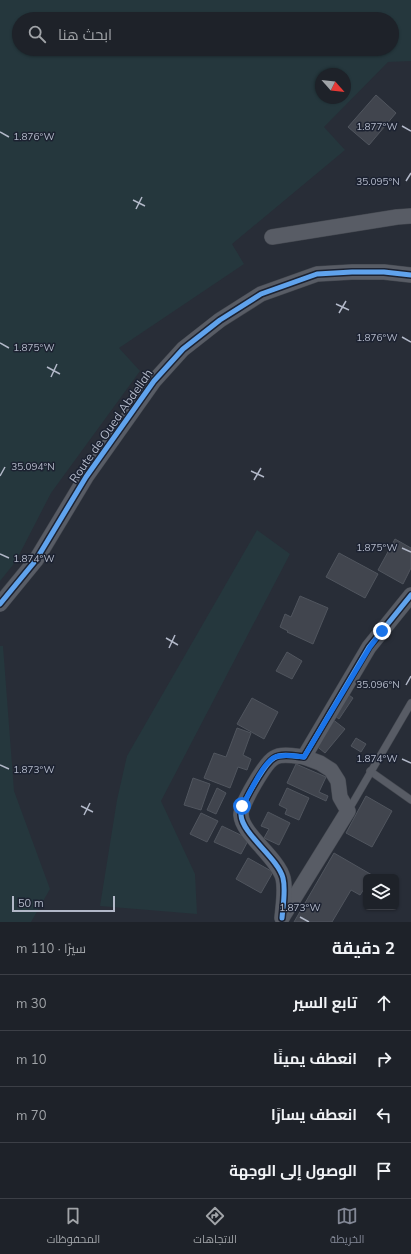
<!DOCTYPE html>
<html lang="ar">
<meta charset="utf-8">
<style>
body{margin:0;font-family:Mulish,Cairo,sans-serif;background:#2b2f35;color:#f1f3f6;direction:rtl}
.controls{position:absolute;right:12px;bottom:12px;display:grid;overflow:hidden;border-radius:6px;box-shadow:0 1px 3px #0004}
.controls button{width:36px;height:36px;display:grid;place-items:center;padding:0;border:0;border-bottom:1px solid #3c3f46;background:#1e2229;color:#f1f3f6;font:20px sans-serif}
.compass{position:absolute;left:315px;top:68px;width:36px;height:36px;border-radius:50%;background:#1e2229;box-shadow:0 1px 3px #0004;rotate:117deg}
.scale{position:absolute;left:12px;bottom:10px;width:103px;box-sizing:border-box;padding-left:4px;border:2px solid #b2b8c8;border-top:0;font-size:11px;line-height:14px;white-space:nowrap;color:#b2b8c8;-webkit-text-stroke:3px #1c2231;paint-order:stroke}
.stop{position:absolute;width:12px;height:12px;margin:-9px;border:3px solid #1a73e8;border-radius:50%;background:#fff}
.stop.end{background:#1a73e8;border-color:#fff;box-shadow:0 1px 4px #0008}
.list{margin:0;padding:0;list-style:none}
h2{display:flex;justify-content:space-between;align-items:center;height:52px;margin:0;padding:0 16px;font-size:17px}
h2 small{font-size:13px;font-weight:400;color:#a1a4a8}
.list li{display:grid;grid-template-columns:26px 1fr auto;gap:12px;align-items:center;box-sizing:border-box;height:56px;padding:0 16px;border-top:1px solid #3c3f46}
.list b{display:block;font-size:15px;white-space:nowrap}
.list em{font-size:13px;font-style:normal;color:#a1a4a8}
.icon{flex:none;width:22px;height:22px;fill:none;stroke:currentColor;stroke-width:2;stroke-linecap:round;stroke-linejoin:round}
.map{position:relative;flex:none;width:411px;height:922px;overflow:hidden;direction:ltr}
.search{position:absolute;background:#1e2229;box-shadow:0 1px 3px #0004;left:12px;right:12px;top:12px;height:44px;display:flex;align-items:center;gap:10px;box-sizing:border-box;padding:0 14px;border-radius:22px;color:#a1a4a8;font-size:15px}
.sheet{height:276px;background:#1e2229}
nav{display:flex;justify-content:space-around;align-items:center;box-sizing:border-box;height:56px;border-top:1px solid #3c3f46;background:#1e2229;font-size:11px;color:#a1a4a8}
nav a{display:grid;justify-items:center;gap:2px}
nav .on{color:#828795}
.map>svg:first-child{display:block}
.green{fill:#25373d;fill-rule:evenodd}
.building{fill:#41454e;stroke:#50555e}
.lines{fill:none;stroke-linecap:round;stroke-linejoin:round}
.service-casing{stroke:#444850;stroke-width:8}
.minor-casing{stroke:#444850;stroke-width:16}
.service{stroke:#585c65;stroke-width:7}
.minor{stroke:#585c65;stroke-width:15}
.cycleway-casing{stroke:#1c2231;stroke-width:8}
.cycleway{stroke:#60a3ed;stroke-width:5}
.route{stroke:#1a73e8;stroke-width:5}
.ticks{fill:none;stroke:#b2b8c8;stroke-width:1.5}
.labels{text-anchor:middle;stroke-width:3;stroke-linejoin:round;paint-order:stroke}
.street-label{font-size:12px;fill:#b2b8c8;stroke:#1c2231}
.ticks-label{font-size:10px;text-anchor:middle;fill:#b2b8c8;stroke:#1c2231;stroke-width:3;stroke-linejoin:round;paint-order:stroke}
</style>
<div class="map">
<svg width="411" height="922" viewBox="0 0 411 922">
<rect width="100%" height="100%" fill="#282d37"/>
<g class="green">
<path d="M 0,0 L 411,0 L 411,61 L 388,62 L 324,127 L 345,150 L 232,244 L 244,264 L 119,348 L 140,371 L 51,493 L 16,561 L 0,581 ZM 19,19 L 392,19 L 392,49 L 19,49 ZM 321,74 L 345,74 L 345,98 L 321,98 Z"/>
<polygon points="257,530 290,554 161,801 195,874 197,914 100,906 117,800 127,756"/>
<polygon points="0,646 3,646 14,791 50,889 31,922 0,922"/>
</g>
<g class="building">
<polygon points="376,95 396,113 369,145 348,127"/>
<polygon points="395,539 411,548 411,568 403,584 378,570"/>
<polygon points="339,553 378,574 365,598 326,577"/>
<polygon points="300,596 328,608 313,644 287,632 288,631 280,627 285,614 291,617"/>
<polygon points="287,652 302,661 292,679 276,671"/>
<polygon points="346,693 353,698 339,719 331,713"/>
<polygon points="252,698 278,712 264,739 237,724"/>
<polygon points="327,715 345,729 325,753 308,739"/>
<polygon points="237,728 251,733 243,755 251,759 247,770 238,767 230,788 204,778 214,753 226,757"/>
<polygon points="356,738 366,744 361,752 351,746"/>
<polygon points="296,764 326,777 319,792 328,796 326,801 287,783"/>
<polygon points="193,778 210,784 201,810 184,805"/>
<polygon points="217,788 226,793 216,814 207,810"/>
<polygon points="287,788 309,798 299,820 285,814 287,809 279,805"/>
<polygon points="366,796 392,811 372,847 346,833"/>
<polygon points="268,812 290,823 279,845 264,838 269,829 261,826"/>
<polygon points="201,813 218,821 207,842 190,834"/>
<polygon points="222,826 249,839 241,854 214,842"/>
<polygon points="334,853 372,875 371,877 366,877 366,886 360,895 351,890 332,922 294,922"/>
<polygon points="248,858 273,872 261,893 236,879"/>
</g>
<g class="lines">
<defs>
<g id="service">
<polyline points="370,771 411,800"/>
<polyline points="348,811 411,703"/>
</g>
<g id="minor">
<polyline points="272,237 397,217 411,216"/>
<polyline points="0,604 36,560 86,477 154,381 183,349 220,320 261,294 317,274 352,272 384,272 411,275"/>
<polyline points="283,916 348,811 340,797 338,781 331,770 320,763 304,757"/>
<path d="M 282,918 C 283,906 286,890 283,878 C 278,858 242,834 241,815 C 240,806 265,763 274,758 C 281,753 295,756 304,757 L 369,647 L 411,595"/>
</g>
</defs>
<use href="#service" class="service-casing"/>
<use href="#minor" class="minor-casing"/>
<use href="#service" class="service"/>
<use href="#minor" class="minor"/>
<defs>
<g id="cycleway">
<polyline points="0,604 36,560 86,477 154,381 183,349 220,320 261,294 317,274 352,272 384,272 411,275"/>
<path d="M 282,918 C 283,906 286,890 283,878 C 278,858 242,834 241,815 C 240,806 265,763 274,758 C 281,753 295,756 304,757 L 369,647 L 411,595"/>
</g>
</defs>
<use href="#cycleway" class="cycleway-casing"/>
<use href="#cycleway" class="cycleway"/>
</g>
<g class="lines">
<path class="route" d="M 242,806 C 249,795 263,762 275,757 C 284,754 295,756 304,757 L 370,647 L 382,631"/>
</g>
<path class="ticks" d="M 402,126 L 411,131M 0,132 L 9,137M 406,181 L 411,173M 133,200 L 145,206M 136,209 L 142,197M 336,304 L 349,310M 339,313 L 346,301M 402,337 L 411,342M 0,343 L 9,348M 47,367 L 60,374M 51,377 L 57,364M 251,471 L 264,477M 0,476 L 5,467M 254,480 L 261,468M 402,548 L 411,552M 0,554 L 9,558M 166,638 L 178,645M 169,648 L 175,635M 406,685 L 411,676M 402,759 L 411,763M 0,765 L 9,769M 81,806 L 93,812M 84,815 L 90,803M 300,917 L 309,922"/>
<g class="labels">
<g class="street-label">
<text transform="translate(111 426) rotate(-55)" y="4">Route de Oued Abdellah</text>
</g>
</g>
<g class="ticks-label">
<text x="377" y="130">1.877°W</text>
<text x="34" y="140">1.876°W</text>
<text x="378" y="185">35.095°N</text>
<text x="377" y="341">1.876°W</text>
<text x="34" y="351">1.875°W</text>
<text x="33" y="470">35.094°N</text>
<text x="377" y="551">1.875°W</text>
<text x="34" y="562">1.874°W</text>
<text x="378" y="688">35.096°N</text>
<text x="377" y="762">1.874°W</text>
<text x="34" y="773">1.873°W</text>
<text x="300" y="911">1.873°W</text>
</g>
</svg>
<div class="controls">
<button><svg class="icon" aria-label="layers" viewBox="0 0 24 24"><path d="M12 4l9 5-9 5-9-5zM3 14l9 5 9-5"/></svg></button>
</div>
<svg class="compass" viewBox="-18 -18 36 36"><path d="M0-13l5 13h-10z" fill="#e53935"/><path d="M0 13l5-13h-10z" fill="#a1a4a8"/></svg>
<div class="scale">50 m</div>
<div class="stop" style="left:242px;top:806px"></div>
<div class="stop end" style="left:382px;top:631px"></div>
<div class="search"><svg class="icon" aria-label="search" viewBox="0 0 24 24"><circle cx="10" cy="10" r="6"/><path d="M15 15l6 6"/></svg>ابحث هنا</div>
</div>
<section class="sheet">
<h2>2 دقيقة<small>سيرًا · 110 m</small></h2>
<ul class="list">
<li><svg class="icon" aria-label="ahead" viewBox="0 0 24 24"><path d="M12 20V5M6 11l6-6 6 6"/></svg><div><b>تابع السير</b></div><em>30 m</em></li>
<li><svg class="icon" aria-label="right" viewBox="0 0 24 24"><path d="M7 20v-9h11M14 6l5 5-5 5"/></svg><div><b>انعطف يمينًا</b></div><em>10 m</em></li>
<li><svg class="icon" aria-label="left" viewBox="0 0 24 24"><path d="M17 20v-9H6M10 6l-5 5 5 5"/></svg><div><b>انعطف يسارًا</b></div><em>70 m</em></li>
<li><svg class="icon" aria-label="arrive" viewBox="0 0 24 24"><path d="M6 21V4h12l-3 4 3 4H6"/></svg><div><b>الوصول إلى الوجهة</b></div></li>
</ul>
</section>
<nav>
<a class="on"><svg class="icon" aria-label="map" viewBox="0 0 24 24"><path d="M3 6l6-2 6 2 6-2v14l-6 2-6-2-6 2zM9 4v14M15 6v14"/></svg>الخريطة</a>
<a><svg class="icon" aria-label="directions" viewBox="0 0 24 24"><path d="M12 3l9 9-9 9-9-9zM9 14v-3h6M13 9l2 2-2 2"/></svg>الاتجاهات</a>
<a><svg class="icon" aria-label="saved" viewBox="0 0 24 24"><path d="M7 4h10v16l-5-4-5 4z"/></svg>المحفوظات</a>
</nav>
